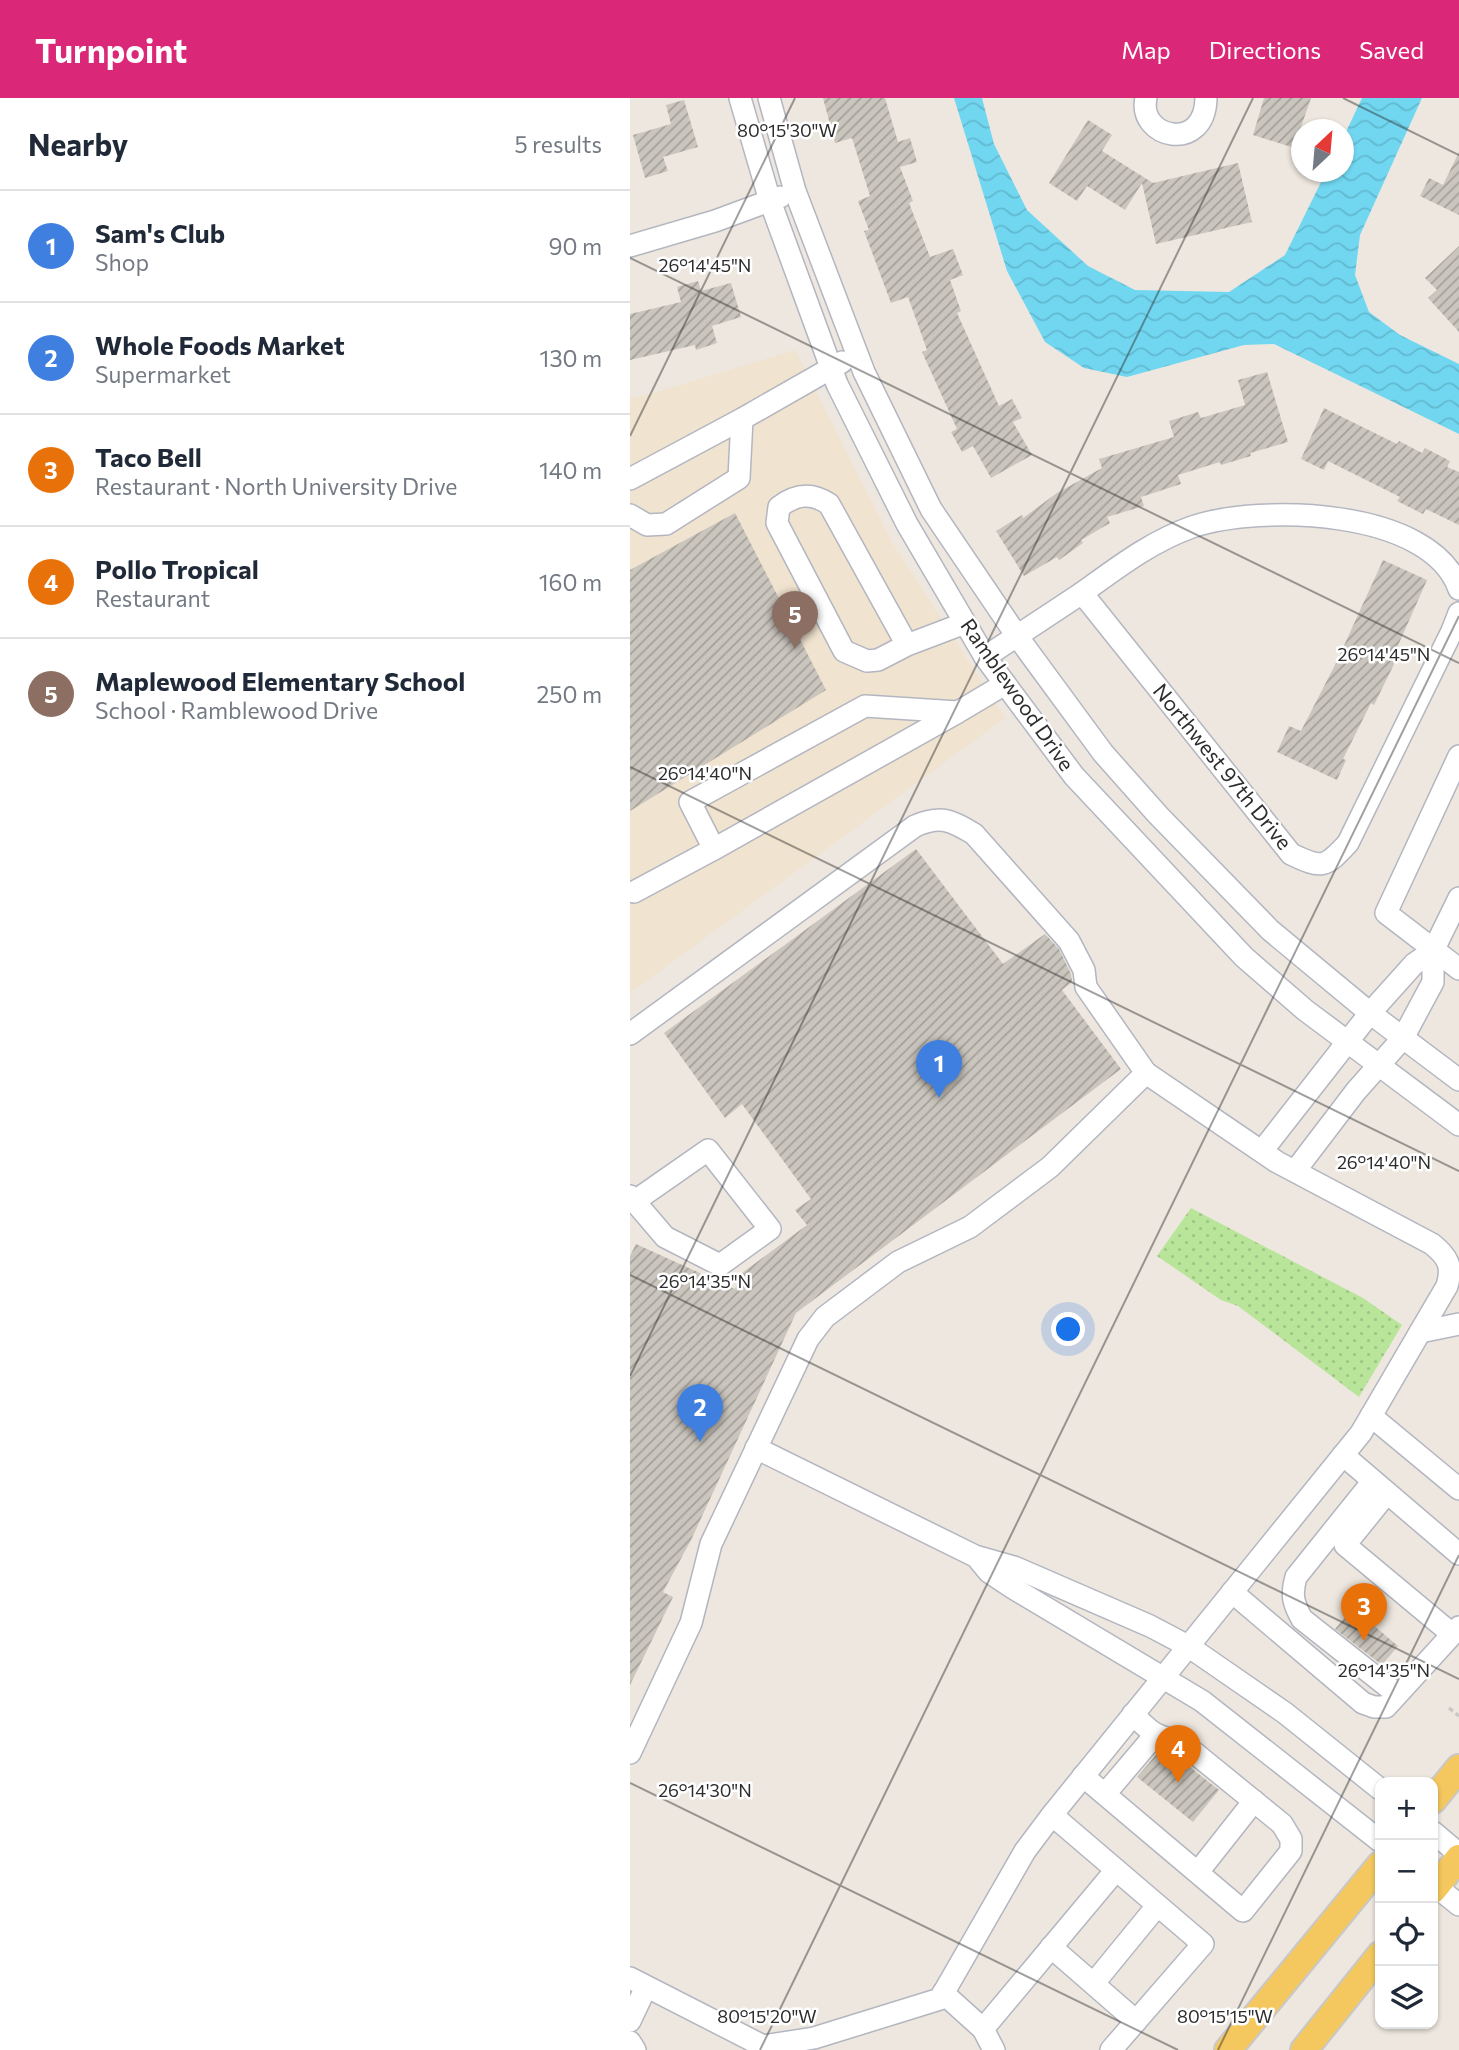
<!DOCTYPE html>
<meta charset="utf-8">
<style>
body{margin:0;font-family:Commissioner,sans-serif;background:#f6f6f7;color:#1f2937}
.controls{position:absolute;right:21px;bottom:21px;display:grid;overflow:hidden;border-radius:14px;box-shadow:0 2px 5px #0004}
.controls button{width:63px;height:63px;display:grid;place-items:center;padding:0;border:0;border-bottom:2px solid #e0e1e3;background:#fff;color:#1f2937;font:35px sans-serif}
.compass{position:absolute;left:661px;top:21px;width:63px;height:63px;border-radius:50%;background:#fff;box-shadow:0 2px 5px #0004;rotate:26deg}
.you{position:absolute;left:439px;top:1232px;width:24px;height:24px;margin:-18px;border:5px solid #fff;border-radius:50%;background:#1a73e8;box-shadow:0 0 0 10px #1a73e833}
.badge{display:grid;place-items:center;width:46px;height:46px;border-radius:50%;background:#db2777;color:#fff;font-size:23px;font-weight:700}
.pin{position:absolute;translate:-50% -58px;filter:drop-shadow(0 2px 4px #0008)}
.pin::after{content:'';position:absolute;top:37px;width:24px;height:21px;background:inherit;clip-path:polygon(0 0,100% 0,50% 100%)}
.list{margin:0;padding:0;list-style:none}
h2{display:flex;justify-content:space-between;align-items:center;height:91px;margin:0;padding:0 28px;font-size:30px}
h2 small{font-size:23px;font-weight:400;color:#747a83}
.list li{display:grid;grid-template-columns:46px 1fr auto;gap:21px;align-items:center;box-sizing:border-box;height:112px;padding:0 28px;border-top:2px solid #e0e1e3}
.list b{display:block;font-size:26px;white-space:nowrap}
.list p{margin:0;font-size:23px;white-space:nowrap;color:#747a83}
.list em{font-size:23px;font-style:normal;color:#747a83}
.icon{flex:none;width:38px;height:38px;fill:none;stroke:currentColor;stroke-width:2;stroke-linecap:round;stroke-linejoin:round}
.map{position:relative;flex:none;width:829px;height:1952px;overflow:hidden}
header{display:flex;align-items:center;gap:42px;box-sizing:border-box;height:98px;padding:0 35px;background:#db2777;color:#fff}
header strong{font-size:33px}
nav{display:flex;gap:38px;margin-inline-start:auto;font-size:24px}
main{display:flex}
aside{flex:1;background:#fff}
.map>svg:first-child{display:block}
.education{fill:#f0e3cf}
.grass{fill:url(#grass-dots)}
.water{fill:url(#water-waves)}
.building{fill:url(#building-hatch)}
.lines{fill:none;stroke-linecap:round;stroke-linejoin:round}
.minor-casing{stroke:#b3b6c0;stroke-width:24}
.major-casing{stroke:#c8c8c8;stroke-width:30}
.path{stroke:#c8c8c8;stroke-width:3.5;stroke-dasharray:5 3.5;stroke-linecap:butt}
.minor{stroke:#fff;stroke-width:21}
.major{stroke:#f4c85f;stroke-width:26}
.ticks{fill:none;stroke:#2d2d2d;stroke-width:2;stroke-opacity:0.45}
.labels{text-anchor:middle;stroke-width:5;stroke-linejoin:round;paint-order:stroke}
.street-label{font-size:21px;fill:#2d2d2d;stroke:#fff}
.ticks-label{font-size:18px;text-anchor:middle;fill:#2d2d2d;stroke:#fff;stroke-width:5;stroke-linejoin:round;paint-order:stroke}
</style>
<header>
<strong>Turnpoint</strong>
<nav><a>Map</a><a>Directions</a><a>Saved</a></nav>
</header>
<main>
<aside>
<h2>Nearby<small>5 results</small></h2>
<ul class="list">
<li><span class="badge" style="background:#3f7fe0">1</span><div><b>Sam's Club</b><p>Shop</p></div><em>90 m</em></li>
<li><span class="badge" style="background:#3f7fe0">2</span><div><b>Whole Foods Market</b><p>Supermarket</p></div><em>130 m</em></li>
<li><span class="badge" style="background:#e8710a">3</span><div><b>Taco Bell</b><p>Restaurant · North University Drive</p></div><em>140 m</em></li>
<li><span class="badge" style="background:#e8710a">4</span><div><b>Pollo Tropical</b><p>Restaurant</p></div><em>160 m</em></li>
<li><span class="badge" style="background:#8d6e63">5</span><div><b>Maplewood Elementary School</b><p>School · Ramblewood Drive</p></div><em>250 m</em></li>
</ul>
</aside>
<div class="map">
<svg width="829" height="1952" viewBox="0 0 829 1952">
<defs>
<pattern id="grass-dots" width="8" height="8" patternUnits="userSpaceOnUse" patternTransform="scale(1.75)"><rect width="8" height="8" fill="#b9e59b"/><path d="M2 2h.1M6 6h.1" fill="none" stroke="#9fc586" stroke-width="1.8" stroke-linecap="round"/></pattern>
<pattern id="water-waves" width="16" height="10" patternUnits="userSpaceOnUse" patternTransform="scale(1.75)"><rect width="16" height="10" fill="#71d7f1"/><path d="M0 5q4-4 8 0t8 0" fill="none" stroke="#62b9cf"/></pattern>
<pattern id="building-hatch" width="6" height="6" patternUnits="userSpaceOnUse" patternTransform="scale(1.75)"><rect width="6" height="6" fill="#cac5bd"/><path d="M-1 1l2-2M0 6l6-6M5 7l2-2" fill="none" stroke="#a4a09a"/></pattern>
</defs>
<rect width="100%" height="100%" fill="#eee7df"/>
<polygon class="education" points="165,252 262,444 375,620 0,895 0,300 17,297"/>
<polygon class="grass" points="561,1110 733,1200 772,1227 729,1299 608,1208 591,1202 527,1158"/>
<polygon class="water" points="324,0 352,0 364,46 397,112 458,168 505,192 599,194 655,157 696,74 713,74 714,38 732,0 792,0 730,137 725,177 739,214 770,237 829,266 829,336 644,246 614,247 497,279 454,270 415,244 377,173"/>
<g class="building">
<polygon points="193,0 255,0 268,44 280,40 287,64 270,69 283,103 279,105 300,159 323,151 333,177 320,182 331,213 327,215 369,308 382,301 392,320 383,324 402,357 361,380 343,348 332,354 321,334 327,331 292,254 297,252 278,199 261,205 234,133 239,132 228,103 240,98 222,40 205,45"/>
<polygon points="634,0 681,0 671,29 671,52 623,37"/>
<polygon points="54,2 68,49 33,59 38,73 15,80 3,37 41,26 36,7"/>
<polygon points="458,22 482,37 472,53 523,85 608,65 622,124 526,146 512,85 495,112 457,88 447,103 419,85"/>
<polygon points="829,54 829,117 790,98 799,80 813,87"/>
<polygon points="829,148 829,234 798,200 807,192 795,180"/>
<polygon points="68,183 71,193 101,185 111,219 82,228 87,245 66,252 65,247 0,262 0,216 51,204 47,189"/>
<polygon points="637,274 658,344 620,355 621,358 591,367 590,364 548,377 551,386 511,399 514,408 477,419 480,425 451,442 453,445 429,462 427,459 394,478 366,433 392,417 393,420 427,395 472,370 469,361 544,339 539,323 568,314 571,320 615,307 608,282"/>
<polygon points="694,310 767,346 769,343 792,355 795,350 820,363 817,369 829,374 829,427 796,411 793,416 767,403 770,399 698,363 694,372 671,361"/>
<polygon points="105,415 196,592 0,713 0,472"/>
<polygon points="753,462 797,482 766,552 770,554 744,607 741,605 713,661 716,662 707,682 647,654 659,628 671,633 706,565"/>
<polygon points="286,751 373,866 415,836 429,851 441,876 442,884 432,892 491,971 166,1215 62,1440 33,1494 43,1499 0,1587 0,1158 6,1146 105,1191 112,1175 177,1127 165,1112 181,1101 112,1006 95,1020 34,935"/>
<polygon points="723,1510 768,1548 752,1567 705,1531"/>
<polygon points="530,1652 542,1655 589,1692 563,1724 507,1679"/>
</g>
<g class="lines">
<defs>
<g id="minor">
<polyline points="110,0 140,103 207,286 277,426 355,559 444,678 614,859 675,912 829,1027"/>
<polyline points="139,0 165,93 234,274 301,411 387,538 473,655 528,717 640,832 740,915 829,982"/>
<path d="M 516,0 C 507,40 575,56 576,0"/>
<polyline points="0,148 85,123 150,99"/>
<polyline points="0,381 112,321 212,264"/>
<polyline points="0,417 17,427 36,426 109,380 112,321"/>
<path d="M 829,491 C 801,410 630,406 562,429 C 520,444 487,470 452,495 L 661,756 C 692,771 695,770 718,745 L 822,533 L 829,515"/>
<path d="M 277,547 L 199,406 C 181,394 166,396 149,409 L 147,425 L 214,553 L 237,563 L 248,562 L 277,547 L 335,525"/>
<polyline points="355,559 452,495"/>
<polyline points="328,614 84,751 60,704 235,608 328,614 375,586"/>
<polyline points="829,658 756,815 829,871"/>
<polyline points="4,794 84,751"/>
<path d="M 0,936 L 285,728 C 311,717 321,722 344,736 L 439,843 L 454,872 L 456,889 L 516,975"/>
<polyline points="632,1053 740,915 784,866 803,853"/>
<polyline points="665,1073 726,993 773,940 803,884 803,853 829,800"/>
<polyline points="0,1098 35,1139 90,1167 140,1131 78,1052 5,1103"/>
<polyline points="790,1234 829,1226"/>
<polyline points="741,1318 829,1391"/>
<polyline points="126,1350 345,1458 384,1469 520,1528 558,1548 655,1615 750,1691"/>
<polyline points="713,1357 829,1456"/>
<path d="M 743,1383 L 666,1479 C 661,1497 663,1505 672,1521 L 767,1596"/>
<polyline points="757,1395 715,1447 822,1536"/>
<polyline points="349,1462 359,1474 383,1490 572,1603 750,1743"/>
<polyline points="602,1494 733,1605 744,1609 756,1609 829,1529"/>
<path d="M 0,1655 L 61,1525 L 81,1446 L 178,1241 L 195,1219 L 268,1164 L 340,1129 L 420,1069 L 516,975 L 647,1064 L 802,1146 C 818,1159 823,1168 817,1188 L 731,1335 L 422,1717 L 395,1753 L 310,1901 L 184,1940 L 133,1948 L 0,1880"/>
<path d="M 453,1678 L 613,1813 L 661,1753 L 661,1741 L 652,1726 L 550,1643 C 525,1639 519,1633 503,1616"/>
<polyline points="475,1696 525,1637"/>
<polyline points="422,1717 573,1846 481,1952"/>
<polyline points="803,1734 829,1756"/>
<polyline points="568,1774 624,1703"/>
<polyline points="803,1786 829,1807"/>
<polyline points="421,1849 506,1923"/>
<polyline points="464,1885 527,1808"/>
<polyline points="313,1895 353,1931 364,1952"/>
<polyline points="0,1923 16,1889"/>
<polyline points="353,1931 486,1772"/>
<polyline points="0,1944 5,1952"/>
</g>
<g id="major">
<polyline points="803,1702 829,1670"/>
<polyline points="803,1792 829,1760"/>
<polyline points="598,1952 750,1767"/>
<polyline points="674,1952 750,1857"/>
</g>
</defs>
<use href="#minor" class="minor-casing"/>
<use href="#major" class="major-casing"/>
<polyline class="path" points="819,1610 829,1618"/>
<use href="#minor" class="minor"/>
<use href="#major" class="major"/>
</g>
<path class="ticks" d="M 713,0 L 829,57M 0,160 L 829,565M 0,338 L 165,0M 0,669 L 829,1073M 0,1177 L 829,1581M 0,1278 L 623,0M 0,1685 L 548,1952M 130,1952 L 829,518M 588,1952 L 829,1457"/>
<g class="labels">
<g class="street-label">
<text transform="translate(387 597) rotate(55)" y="7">Ramblewood Drive</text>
<text transform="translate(592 669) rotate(51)" y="7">Northwest 97th Drive</text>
</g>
</g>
<g class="ticks-label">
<text x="157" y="39">80°15'30"W</text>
<text x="75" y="174">26°14'45"N</text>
<text x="754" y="563">26°14'45"N</text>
<text x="75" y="682">26°14'40"N</text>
<text x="754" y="1071">26°14'40"N</text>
<text x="75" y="1190">26°14'35"N</text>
<text x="754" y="1579">26°14'35"N</text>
<text x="75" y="1699">26°14'30"N</text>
<text x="137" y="1925">80°15'20"W</text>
<text x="595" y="1925">80°15'15"W</text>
</g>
</svg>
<div class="controls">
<button>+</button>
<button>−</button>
<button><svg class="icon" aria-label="locate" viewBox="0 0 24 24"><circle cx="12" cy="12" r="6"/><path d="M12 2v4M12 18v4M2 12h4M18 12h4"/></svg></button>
<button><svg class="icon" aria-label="layers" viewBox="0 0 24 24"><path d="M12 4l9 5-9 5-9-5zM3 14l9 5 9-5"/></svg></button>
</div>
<svg class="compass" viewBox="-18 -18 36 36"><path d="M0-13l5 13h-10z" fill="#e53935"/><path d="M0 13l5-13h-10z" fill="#747a83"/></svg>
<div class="you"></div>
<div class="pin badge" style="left:309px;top:1000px;background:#3f7fe0">1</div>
<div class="pin badge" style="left:70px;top:1344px;background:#3f7fe0">2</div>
<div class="pin badge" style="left:734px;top:1543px;background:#e8710a">3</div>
<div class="pin badge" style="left:548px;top:1685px;background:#e8710a">4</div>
<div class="pin badge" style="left:165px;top:551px;background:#8d6e63">5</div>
</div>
</main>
